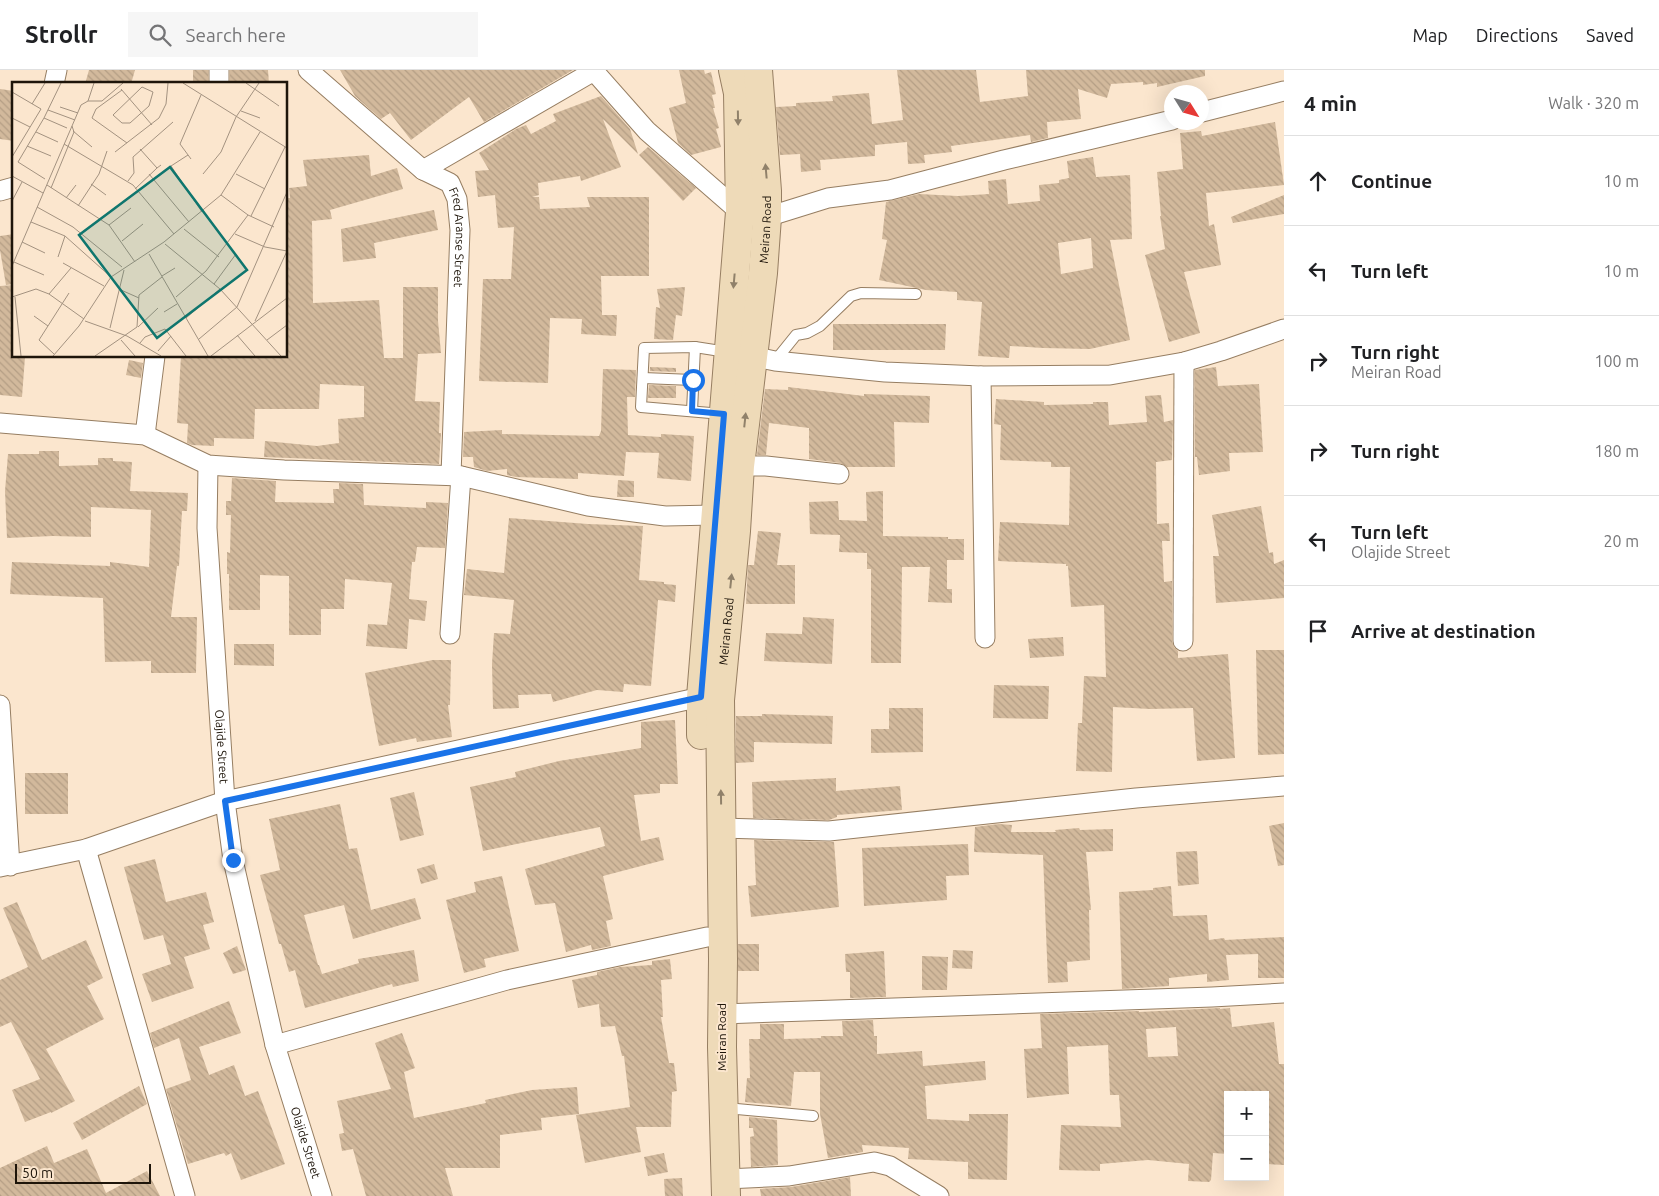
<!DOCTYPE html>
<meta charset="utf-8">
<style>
body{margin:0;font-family:Ubuntu,sans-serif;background:#f6f6f6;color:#202124}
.controls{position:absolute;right:15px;bottom:15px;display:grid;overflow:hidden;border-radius:0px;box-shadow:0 5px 20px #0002}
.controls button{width:45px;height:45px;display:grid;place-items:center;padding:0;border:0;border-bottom:1px solid #e0e0e0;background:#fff;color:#202124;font:25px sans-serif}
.compass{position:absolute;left:1164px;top:15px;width:45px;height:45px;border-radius:50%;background:#fff;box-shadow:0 5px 20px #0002;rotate:127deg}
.scale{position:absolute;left:15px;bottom:12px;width:136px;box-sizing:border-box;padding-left:5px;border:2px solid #1e150a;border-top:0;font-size:14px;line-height:18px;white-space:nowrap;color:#1e150a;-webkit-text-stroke:4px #fbe6ce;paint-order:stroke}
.stop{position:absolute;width:15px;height:15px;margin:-11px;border:4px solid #1a73e8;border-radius:50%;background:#fff}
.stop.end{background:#1a73e8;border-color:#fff;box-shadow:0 1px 5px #0008}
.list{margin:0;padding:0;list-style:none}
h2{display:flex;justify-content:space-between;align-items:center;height:65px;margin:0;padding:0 20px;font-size:21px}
h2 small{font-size:16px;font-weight:400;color:#757577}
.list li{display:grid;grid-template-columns:32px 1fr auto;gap:15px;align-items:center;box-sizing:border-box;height:90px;padding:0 20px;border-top:1px solid #e0e0e0}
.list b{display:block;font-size:19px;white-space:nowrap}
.list p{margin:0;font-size:16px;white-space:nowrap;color:#757577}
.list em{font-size:16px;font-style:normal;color:#757577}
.icon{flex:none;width:28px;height:28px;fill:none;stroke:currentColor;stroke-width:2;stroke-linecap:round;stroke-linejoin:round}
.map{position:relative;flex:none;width:1284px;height:1126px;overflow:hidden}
header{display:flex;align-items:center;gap:30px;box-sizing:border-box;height:70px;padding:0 25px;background:#fff;border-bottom:1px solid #e0e0e0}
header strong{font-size:24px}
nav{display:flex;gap:28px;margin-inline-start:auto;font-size:18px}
.search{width:350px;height:45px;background:#f6f6f6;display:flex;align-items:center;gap:12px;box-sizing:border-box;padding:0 18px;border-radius:0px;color:#757577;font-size:19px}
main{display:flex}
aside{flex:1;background:#fff}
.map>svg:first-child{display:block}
.building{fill:url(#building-back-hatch);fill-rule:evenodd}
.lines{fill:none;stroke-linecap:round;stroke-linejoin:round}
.service-casing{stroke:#967e62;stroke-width:12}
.minor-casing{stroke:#967e62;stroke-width:21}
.secondary-casing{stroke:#967e62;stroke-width:30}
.service{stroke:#fff;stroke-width:10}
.minor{stroke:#fff;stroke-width:19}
.secondary{stroke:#eedab8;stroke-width:28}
.oneway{fill:#90816a}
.route{stroke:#1a73e8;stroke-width:6}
.labels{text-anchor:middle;stroke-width:4;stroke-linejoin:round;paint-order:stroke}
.street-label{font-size:12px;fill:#1e150a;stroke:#fbe6ce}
.inset-road{fill:none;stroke:#a39280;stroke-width:1}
.view{fill:#0f766e;fill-opacity:0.15;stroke:#0f766e;stroke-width:2.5}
.inset-edge{fill:none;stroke:#1e150a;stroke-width:2.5}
</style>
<header>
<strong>Strollr</strong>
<div class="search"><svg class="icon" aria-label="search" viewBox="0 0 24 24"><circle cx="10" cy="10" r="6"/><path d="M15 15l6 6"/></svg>Search here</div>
<nav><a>Map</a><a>Directions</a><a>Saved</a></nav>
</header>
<main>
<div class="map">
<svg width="1284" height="1126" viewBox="0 0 1284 1126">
<defs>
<pattern id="building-back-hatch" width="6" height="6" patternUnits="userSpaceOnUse" patternTransform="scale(1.25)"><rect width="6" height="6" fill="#d2b99c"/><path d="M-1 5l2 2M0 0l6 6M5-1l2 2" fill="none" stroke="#b49e85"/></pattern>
</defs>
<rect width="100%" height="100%" fill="#fbe6ce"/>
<g class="building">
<polygon points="89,0 135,0 131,14 85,14"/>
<rect x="193" y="0" width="15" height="14"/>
<polygon points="230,0 268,0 269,14 230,14"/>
<polygon points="340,0 573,0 484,52 469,27 411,70 390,43 381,49 355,26"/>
<polygon points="679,0 704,0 705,4 711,2 716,24 712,25 715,38 713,38 719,58 716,59 721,77 691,85 678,73 669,38 686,33"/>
<polygon points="897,0 976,0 980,32 1028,26 1026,0 1205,0 1205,6 1157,17 1157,13 1143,15 1143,12 1111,14 1107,28 1078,19 1081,49 1047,52 1048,68 1031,72 1030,65 951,76 952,82 924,85 925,93 908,94 907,72 875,75 875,86 820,90 821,100 801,102 800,84 780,85 776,37 796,36 796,33 833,31 832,26 869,23 872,54 903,50"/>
<polygon points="0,19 14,21 14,71 0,69"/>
<polygon points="601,26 630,59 638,84 603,49 621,97 581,111 580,106 538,113 539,125 532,127 539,127 540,139 590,137 587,127 649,127 649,206 601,206 602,245 617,245 616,266 581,264 582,249 550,248 548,313 479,311 483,209 511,209 514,157 498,158 495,125 478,127 475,101 489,100 479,83 516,59 526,55 531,64 556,51 553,44"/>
<polygon points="1275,52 1284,115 1206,123 1209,156 1214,154 1221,195 1184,202 1200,263 1169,272 1145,185 1165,179 1160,146 1161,146 1157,102 1183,99 1180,63 1201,61 1202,66"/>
<polygon points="648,77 696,118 683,131 639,85"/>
<polygon points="369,85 371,106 397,98 403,119 330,140 332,149 312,151 313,233 379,230 384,288 403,288 403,217 438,217 438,251 441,283 418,284 415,331 440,332 439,363 441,363 439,394 264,387 265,371 317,376 339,373 338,349 364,347 364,316 320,314 319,339 255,339 254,369 214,368 214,376 192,375 187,373 188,354 177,353 181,286 286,286 286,128 290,128 289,118 307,116 303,90"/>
<path d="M 1093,87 L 1096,107 L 1130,105 L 1132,169 L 1110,170 L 1130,270 L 1090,279 L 1043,278 L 1010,276 L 1009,288 L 978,286 L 982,232 L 957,230 L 957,222 L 926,220 L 879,210 L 887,170 L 882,169 L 886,132 L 919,124 L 958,126 L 989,124 L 988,111 L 1006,109 L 1008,134 L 1040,131 L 1039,115 L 1059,113 L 1059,110 L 1069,108 L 1067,91 ZM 1091,168 L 1093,198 L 1061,204 L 1058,173 Z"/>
<polygon points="1284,125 1284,144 1233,153 1231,147"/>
<polygon points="434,140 438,160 374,173 376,188 343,192 341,159"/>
<polygon points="14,164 14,214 6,215 0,180 0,166"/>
<polygon points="14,215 14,286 25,287 22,327 0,325 0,216"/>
<polygon points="685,217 682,246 676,245 673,270 654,269 656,237 660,238 657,219"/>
<polygon points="833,254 946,254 945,280 833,280"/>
<polygon points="129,290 143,293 141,308 126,305"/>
<polygon points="650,297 676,298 676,302 650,301"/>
<polygon points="1216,297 1218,316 1259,314 1263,382 1229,383 1230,401 1199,405 1197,387 1195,387 1195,300"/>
<polygon points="603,299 636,300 635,327 627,327 628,365 661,367 661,364 694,366 691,411 657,408 659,383 626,382 624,406 578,403 578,409 516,407 507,405 507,399 487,401 474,397 473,387 463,387 464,362 502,360 502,364 599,366 601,361"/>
<polygon points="649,315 676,316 676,328 648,328"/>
<polygon points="788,317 864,326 864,324 930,326 929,353 894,352 895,397 847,397 840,393 809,389 809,358 769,353 766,385 757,385 765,319 788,320"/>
<polygon points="1161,325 1164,352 1173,350 1172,390 1156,392 1157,454 1169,453 1170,471 1162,471 1164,512 1172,511 1172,571 1174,577 1178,581 1178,588 1228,584 1235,688 1197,691 1193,638 1150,639 1113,637 1112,702 1076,701 1078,653 1082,653 1084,606 1106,607 1104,535 1071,537 1068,496 1066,496 1066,494 998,491 1000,452 1069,455 1070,397 1051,397 1051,392 1000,390 1001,355 994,354 996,329 1044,332 1044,335 1093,334 1093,332 1108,332 1109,355 1147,352 1145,326"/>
<polygon points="39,381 59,381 59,396 98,395 98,388 113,388 113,391 132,392 130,421 188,423 187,441 182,441 179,496 177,496 171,547 197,547 196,603 151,603 151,591 105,592 103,528 10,524 12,492 110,496 110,492 149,497 151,440 91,437 91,467 53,466 7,468 5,421 8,384 39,384"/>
<polygon points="232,408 276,411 275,432 334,433 333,419 339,419 339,413 363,414 364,435 426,438 426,432 448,433 445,478 417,477 415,492 412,492 409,529 427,531 425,551 409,549 407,579 366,576 368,554 387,555 392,513 345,509 344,539 321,539 321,565 289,565 289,506 260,505 260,540 229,540 229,504 227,504 227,482 230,483 231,445 226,445 226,431 231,431"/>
<polygon points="618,410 634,411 634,427 617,427"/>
<polygon points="883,421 883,466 948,467 948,469 964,469 964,490 947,490 947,519 952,519 952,533 928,532 930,497 902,497 901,593 871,593 871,499 867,499 867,483 839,482 840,465 810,464 809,432 838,431 839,450 867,451 866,422"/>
<polygon points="1261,436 1269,483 1273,482 1274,494 1284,490 1284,528 1216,533 1213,486 1219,486 1212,445"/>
<polygon points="509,448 588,454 643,456 639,510 664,512 664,514 676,515 675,532 658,530 651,616 624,614 623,622 597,620 553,632 551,624 518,625 519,638 493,639 492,594 494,563 510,564 514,530 464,525 467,499 504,503"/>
<polygon points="758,461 781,463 777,495 795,495 795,534 746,534 748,495 754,495"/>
<polygon points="803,547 834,549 832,594 764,591 766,563 802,564"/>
<polygon points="1063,567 1064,586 1030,588 1028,569"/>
<polygon points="234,574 274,574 274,596 234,595"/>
<polygon points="1256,580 1284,580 1284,684 1258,685"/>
<polygon points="433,590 451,590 450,635 448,635 452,667 417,672 416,668 379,676 365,603"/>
<polygon points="994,615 1049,616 1048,649 993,648"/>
<polygon points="889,638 923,638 923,682 871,683 871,659 889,659"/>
<polygon points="762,644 833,646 832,674 754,672 754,692 736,693 736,646 762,646"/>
<polygon points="675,650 678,714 660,714 660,723 634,725 641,771 659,767 664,790 603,806 613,849 606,851 611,876 592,880 591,875 566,882 555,833 535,835 525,799 605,776 600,757 483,781 470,717 516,707 515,702 559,691 641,678 641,652"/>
<rect x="25" y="703" width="43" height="41"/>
<polygon points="836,708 836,721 900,716 902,740 837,745 837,747 829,750 753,748 752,712"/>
<polygon points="414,722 424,765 400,771 390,728"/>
<polygon points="340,734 349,779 357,778 371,840 415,828 421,849 353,869 344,835 304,845 318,895 319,895 322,904 359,893 358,889 414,880 419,911 393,917 392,914 305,938 295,900 289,902 281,874 279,874 260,805 280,800 269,749"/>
<polygon points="1284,753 1284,795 1278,796 1269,756"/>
<polygon points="999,754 1012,755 1011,762 1056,762 1055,760 1079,758 1080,760 1113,759 1113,781 1086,782 1091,840 1089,840 1090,890 1067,892 1068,912 1048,913 1043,785 974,782 975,757"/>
<polygon points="754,770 834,772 839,837 751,847 748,816 756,815"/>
<polygon points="968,774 969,805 946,806 947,830 864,836 862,778"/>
<polygon points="1197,781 1199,814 1178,816 1176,782"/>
<polygon points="155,789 166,832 206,822 214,852 203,855 210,879 184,887 194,918 152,932 142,904 171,894 163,865 144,870 124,797"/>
<polygon points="434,794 438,809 421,814 417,799"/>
<polygon points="502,806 519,881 484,889 486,897 464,903 446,830 476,822 474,812"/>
<polygon points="1171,816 1173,846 1207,845 1209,870 1224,868 1225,870 1284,867 1284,908 1258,908 1258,884 1226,885 1229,910 1207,912 1207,904 1169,908 1169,916 1122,919 1119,822 1153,820 1153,818"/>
<polygon points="17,832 42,890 86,870 103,908 87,916 104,949 46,979 75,1031 51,1043 51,1042 25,1052 12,1020 40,1009 11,952 0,957 0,910 28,897 3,838"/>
<rect x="738" y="874" width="21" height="27"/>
<polygon points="237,876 246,900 233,904 223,883"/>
<polygon points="953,880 973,881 972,899 952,898"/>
<polygon points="884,881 886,927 850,928 850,902 846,902 845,884"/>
<polygon points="922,886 948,887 947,920 922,920"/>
<polygon points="670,889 672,909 661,910 663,947 661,947 669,993 674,993 677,1021 672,1022 671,1057 636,1057 641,1082 585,1093 576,1045 630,1037 624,986 622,986 615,956 601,957 599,934 578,938 572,910 597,905 597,902 620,897 652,895 652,891"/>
<polygon points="229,931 241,963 199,977 209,1005 234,995 245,1026 258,1021 285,1094 241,1110 231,1083 226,1086 224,1083 188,1094 166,1019 191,1010 179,968 154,978 150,963"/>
<path d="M 1220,938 L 1220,939 L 1230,938 L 1232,957 L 1274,952 L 1279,994 L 1284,994 L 1284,1095 L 1265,1094 L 1265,1025 L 1228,1025 L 1228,1084 L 1213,1083 L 1211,1110 L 1209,1112 L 1188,1111 L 1189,1094 L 1148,1090 L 1100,1094 L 1100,1101 L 1059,1100 L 1061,1055 L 1121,1057 L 1119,1025 L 1110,1025 L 1108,975 L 1067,977 L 1069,1024 L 1027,1028 L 1024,979 L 1042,978 L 1040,944 L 1139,941 L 1139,942 ZM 1176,957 L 1178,986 L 1148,987 L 1146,959 Z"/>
<polygon points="873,950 874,966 877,966 877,984 922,981 923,996 985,991 986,1010 925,1016 927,1049 969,1051 969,1044 1008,1044 1007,1110 968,1109 968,1092 908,1089 909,1078 862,1075 863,1082 828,1088 820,1044 820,1002 794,1002 791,1036 745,1032 747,1008 750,1008 749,969 760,969 760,954 784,954 784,969 821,968 821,966 843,966 842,951"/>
<polygon points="402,963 415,998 404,1002 414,1048 486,1033 485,1030 532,1020 577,1017 579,1044 541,1048 542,1060 500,1065 500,1098 445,1098 453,1126 366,1126 353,1079 342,1081 339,1064 344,1063 337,1031 391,1019 375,973"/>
<polygon points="139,1016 147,1034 82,1070 73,1053"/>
<polygon points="749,1047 777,1050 778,1095 751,1097 750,1067 754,1066 753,1058 749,1058"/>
<polygon points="47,1076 54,1093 87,1079 106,1123 147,1101 160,1126 0,1126 0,1098"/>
<polygon points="664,1083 668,1102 648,1106 644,1087"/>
<polygon points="850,1107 851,1126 761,1126 760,1119 791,1117"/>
<polygon points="682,1108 683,1126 665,1126 664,1109"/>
</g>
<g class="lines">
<defs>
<g id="service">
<polyline points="775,291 796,265 807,263 820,256 851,226 861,223 916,224"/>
<polyline points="643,308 693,310"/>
<polyline points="692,341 695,277"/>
<polyline points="722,344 641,337 644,278 695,277 727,282"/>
<polyline points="726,1038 813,1046"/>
</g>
<g id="minor">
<polyline points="219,0 219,14"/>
<path id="s1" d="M 308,0 L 423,100 L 450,113 L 457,129 L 460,160 L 451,405"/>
<polyline points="593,0 647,61 740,142"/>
<polyline points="54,14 57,0"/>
<polyline points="1202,42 1284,21"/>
<polyline points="423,100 594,1"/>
<polyline points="0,121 14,117"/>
<polyline points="767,147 828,128 890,120 1004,90 1172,50"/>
<polyline points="741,284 775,291 885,302 981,306 1110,305 1184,292 1221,281 1284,259"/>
<polyline points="981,306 985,568"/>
<polyline points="0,353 145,365 208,395 284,400 461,406 588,436 665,446 715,445"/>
<polyline points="145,365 155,286"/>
<path id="s2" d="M 208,395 L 207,458 L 225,731 L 233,790 L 275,975 L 322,1126"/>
<polyline points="740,396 766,396 839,404"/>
<polyline points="450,564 461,406"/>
<polyline points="1183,571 1184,292"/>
<polyline points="0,635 10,796"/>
<polyline points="722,758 829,761 1136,728 1284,716"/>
<polyline points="86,779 185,1126"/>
<polyline points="0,797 86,779 225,731 701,627"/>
<polyline points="722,944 1212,927 1284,923"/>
<polyline points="275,975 507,910 707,867"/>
<polyline points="726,1109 789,1106 874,1092 890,1096 939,1126"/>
</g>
<g id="secondary">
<polyline points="701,665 701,627 740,142 738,23 733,0"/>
<path id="s3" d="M 726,1126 L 722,977 L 723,889 L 720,630 L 736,461 L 740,396 L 763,203 L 767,147 L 767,121 L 758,0"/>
</g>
</defs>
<use href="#service" class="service-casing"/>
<use href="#minor" class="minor-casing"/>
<use href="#secondary" class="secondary-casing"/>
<use href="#service" class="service"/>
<use href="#minor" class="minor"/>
<use href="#secondary" class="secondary"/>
</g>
<defs><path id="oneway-solid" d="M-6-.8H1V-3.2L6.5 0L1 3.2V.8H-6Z" transform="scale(1.25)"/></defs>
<g class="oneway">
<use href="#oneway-solid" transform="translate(738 48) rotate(89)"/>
<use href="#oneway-solid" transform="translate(766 101) rotate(-95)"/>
<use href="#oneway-solid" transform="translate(734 211) rotate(95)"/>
<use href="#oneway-solid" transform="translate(745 350) rotate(-84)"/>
<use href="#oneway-solid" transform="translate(731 511) rotate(-84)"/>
<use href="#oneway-solid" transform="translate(721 727) rotate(-91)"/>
</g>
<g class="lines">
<polyline class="route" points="233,790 225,731 701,627 724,344 692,341 693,310"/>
</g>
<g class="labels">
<g class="street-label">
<text dy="4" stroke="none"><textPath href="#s3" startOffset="969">Meiran Road</textPath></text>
<text dy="4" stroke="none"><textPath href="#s1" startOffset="238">Fred Aranse Street</textPath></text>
<text dy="4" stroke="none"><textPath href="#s3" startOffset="565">Meiran Road</textPath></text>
<text dy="4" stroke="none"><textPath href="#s2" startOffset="282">Olajide Street</textPath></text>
<text transform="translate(722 967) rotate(-90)" y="4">Meiran Road</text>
<text dy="4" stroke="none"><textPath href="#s2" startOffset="688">Olajide Street</textPath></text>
</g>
</g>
<g transform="translate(12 12)">
<rect width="275" height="275" fill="#fbe6ce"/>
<path class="inset-road" d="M 171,1 L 275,66M 234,1 L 267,24M 130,5 L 141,10 L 137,24 L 118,41 L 110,41 L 101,33 ZM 109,7 L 140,43M 110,8 L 84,27 L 80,36 L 115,61M 0,10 L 29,27 L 0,75M 76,19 L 82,1M 20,22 L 33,1M 48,25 L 66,31M 36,28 L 63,38M 229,29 L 248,36M 0,36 L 18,45M 32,36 L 49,1M 61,49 L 80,65M 24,50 L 46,60M 52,62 L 121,103 L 162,152M 15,64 L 39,74M 128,67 L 145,86 L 149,83M 103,70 L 147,36 L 154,22 L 156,1M 176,73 L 159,84 L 190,130M 179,77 L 168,62 L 189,13M 137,92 L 177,140M 191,92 L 209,70 L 224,35 L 247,1M 224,92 L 253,107M 0,94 L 31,111M 33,97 L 6,80 L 32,36 L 55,46M 116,99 L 122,91 L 121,75 L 161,40M 79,102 L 94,113M 35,103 L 97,143 L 123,180M 39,106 L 62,50 L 60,44M 123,107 L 145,86M 209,113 L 236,133 L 262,145M 54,116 L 64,103M 0,119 L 10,100M 66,124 L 87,92 L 95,69M 25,125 L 61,145 L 110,185M 239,134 L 273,65M 19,140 L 53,154 L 99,195M 97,143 L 119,126M 172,147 L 207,175M 223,152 L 253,165 L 275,169M 110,159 L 131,142M 10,160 L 33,171M 153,162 L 208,207 L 269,274M 137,172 L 196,274M 46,175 L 53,154M 2,180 L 32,193M 51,181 L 92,204M 0,184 L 69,23 L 76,19 L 90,19 L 111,1M 150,194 L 163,186M 202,202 L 224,172M 109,208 L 127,216M 37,212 L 59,186M 0,215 L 24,207 L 37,212 L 72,237M 3,215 L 9,274M 164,215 L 194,189 L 236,133M 152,230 L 165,222M 22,234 L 36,244M 174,236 L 208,207M 73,239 L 115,254 L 149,274M 243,239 L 275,169M 126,245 L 146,226M 98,246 L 112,188M 225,253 L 243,274M 187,257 L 225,225 L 275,110M 109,258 L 123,274M 255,258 L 275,243M 128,261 L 133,255 L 153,247 L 174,274M 146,269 L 159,254M 42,272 L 27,258 L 57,211M 41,274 L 67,244 L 99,195 L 152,160 L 209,113 L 248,50M 83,274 L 125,245 L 127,213 L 150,195M 199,274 L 275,216"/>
<path class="view" d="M 158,85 L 235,188 L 145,256 L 67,153 Z"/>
<rect width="275" height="275" class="inset-edge"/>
</g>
</svg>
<div class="controls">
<button>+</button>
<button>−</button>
</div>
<svg class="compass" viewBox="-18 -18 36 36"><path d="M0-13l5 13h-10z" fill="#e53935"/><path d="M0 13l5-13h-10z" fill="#757577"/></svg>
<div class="scale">50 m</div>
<div class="stop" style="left:693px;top:310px"></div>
<div class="stop end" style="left:233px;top:790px"></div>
</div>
<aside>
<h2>4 min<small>Walk · 320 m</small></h2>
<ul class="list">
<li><svg class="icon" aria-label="ahead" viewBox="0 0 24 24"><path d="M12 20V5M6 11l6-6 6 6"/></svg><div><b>Continue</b></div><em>10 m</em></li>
<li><svg class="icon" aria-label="left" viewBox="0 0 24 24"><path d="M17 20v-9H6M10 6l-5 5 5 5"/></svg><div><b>Turn left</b></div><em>10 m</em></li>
<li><svg class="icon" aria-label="right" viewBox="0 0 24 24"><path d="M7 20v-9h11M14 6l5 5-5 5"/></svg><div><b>Turn right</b><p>Meiran Road</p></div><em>100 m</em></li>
<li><svg class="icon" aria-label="right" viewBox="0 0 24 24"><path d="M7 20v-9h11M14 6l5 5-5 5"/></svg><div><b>Turn right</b></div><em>180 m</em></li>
<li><svg class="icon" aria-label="left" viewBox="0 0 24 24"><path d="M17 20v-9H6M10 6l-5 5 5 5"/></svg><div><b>Turn left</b><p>Olajide Street</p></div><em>20 m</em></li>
<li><svg class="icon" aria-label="arrive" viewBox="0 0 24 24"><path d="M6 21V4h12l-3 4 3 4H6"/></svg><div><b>Arrive at destination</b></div></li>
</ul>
</aside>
</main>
